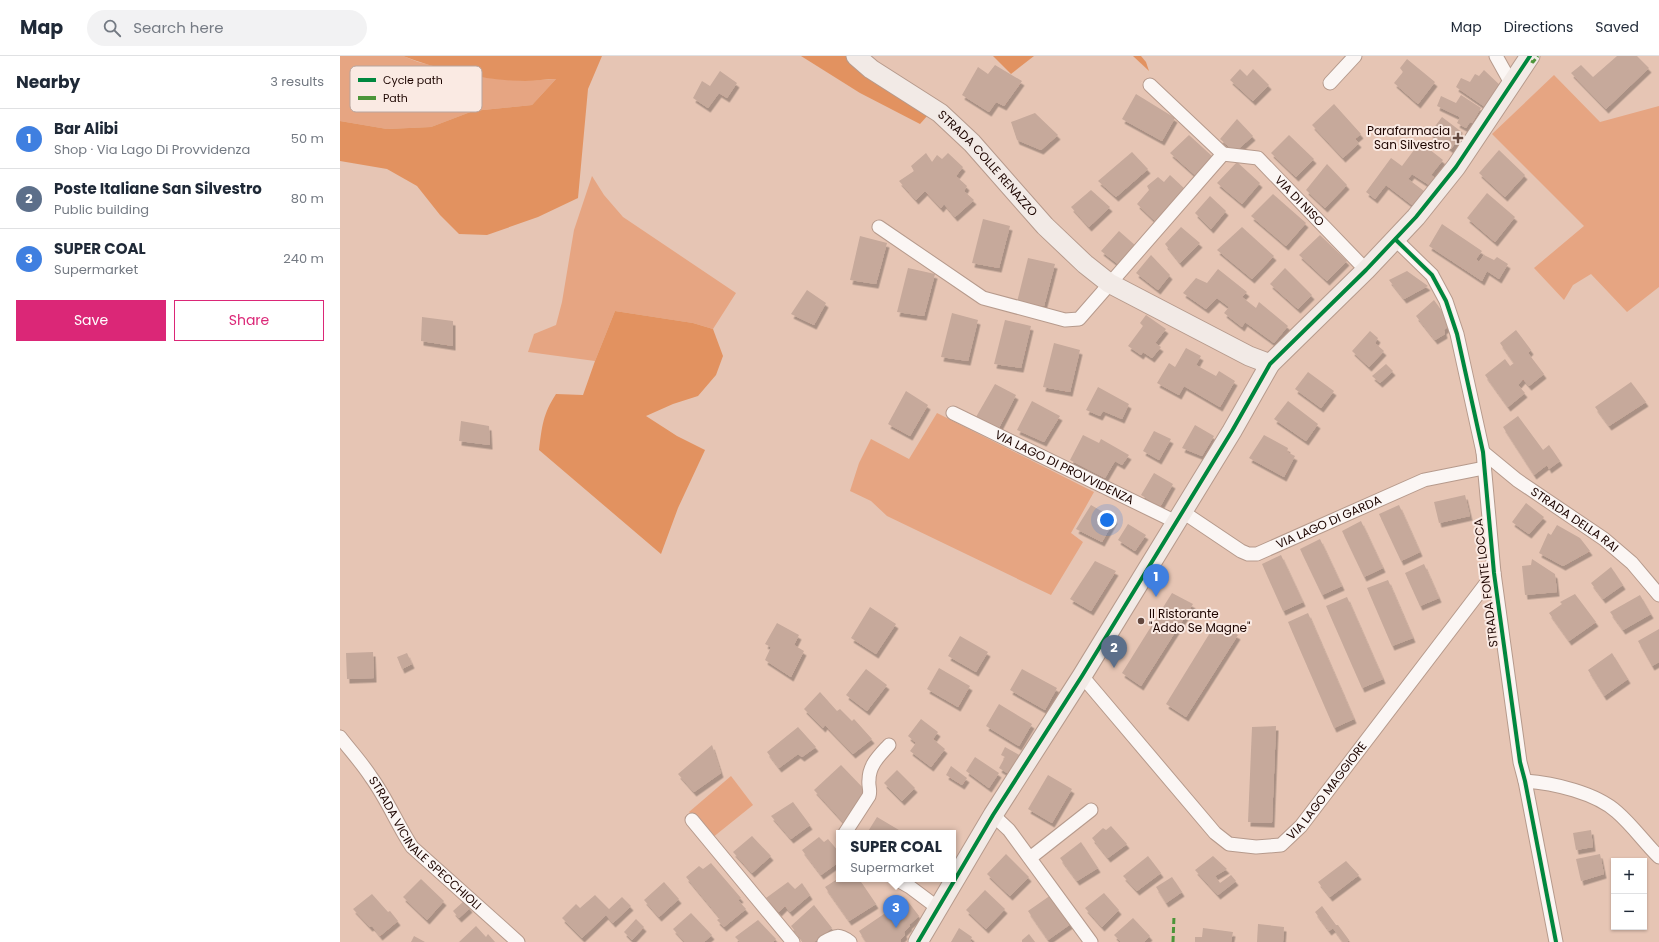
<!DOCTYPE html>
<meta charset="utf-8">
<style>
body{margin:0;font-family:Poppins,sans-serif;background:#f2f2f3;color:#1f2937}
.controls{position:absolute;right:12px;bottom:12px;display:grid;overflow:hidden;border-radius:0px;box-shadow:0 1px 3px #0004}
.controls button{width:36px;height:36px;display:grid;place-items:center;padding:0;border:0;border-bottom:1px solid #e0e1e3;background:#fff;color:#1f2937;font:20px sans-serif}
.you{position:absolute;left:767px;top:464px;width:14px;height:14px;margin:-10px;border:3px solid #fff;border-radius:50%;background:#1a73e8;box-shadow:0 0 0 6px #1a73e833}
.badge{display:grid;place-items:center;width:26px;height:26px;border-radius:50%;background:#db2777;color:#fff;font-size:13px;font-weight:700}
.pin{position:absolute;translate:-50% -33px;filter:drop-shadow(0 1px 2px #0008)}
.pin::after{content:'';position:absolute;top:21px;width:14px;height:12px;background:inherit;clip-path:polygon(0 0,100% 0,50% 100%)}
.popup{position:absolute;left:496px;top:774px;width:120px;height:52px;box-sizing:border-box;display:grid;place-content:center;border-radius:0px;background:#fff;filter:drop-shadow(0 1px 3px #0005);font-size:13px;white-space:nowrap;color:#747a83}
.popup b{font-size:15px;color:#1f2937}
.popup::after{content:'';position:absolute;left:50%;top:100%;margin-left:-8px;border:8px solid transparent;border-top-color:#fff}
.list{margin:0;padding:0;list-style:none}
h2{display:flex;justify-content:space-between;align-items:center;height:52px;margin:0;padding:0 16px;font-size:17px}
h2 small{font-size:13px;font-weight:400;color:#747a83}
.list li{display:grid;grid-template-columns:26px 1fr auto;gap:12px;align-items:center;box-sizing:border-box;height:60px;padding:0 16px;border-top:1px solid #e0e1e3}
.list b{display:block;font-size:15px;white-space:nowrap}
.list p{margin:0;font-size:13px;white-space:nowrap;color:#747a83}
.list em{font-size:13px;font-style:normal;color:#747a83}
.actions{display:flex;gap:8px;padding:12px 16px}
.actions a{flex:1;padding:9px 0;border:1px solid #db2777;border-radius:0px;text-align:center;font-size:14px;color:#db2777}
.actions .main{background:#db2777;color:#fff}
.icon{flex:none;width:22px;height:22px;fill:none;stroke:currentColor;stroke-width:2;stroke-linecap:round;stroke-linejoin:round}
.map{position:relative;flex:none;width:1319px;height:886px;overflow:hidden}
header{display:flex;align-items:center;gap:24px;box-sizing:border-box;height:56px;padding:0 20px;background:#fff;border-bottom:1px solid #e0e1e3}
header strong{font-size:19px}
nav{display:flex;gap:22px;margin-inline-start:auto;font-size:14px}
.search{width:280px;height:36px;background:#f2f2f3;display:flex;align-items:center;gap:10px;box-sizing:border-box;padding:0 14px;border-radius:22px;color:#747a83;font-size:15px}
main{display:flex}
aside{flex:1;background:#fff}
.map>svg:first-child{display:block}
.green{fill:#e6a582}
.forest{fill:#e29260}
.building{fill:#c6a99b;filter:url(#shadow)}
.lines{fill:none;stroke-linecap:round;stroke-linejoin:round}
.street-casing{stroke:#b69a8c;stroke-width:15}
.secondary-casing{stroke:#b69a8c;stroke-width:21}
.street{stroke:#fbf6f4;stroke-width:13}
.secondary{stroke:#f2eae6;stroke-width:19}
.quiet{stroke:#4c9539;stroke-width:3;stroke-dasharray:6 3;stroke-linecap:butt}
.cycleway-casing{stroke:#faeae3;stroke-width:6}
.cycleway{stroke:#00873e;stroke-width:4}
.poi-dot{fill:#63483f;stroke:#faeae3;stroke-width:1.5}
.labels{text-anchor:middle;stroke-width:4;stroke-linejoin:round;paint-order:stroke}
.poi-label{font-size:12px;fill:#1d0500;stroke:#faeae3;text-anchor:end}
.street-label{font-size:12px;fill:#1d0500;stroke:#faeae3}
.key{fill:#faeae3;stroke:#b8a59f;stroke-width:1}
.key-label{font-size:11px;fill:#1d0500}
</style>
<header>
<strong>Map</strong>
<div class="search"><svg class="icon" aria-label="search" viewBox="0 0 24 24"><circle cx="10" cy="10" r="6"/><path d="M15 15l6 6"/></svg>Search here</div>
<nav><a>Map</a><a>Directions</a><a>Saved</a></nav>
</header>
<main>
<aside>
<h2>Nearby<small>3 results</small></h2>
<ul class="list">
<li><span class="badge" style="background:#3f7fe0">1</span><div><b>Bar Alibi</b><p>Shop · Via Lago Di Provvidenza</p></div><em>50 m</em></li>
<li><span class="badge" style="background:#5c6f8a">2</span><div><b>Poste Italiane San Silvestro</b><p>Public building</p></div><em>80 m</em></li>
<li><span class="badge" style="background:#3f7fe0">3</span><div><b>SUPER COAL</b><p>Supermarket</p></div><em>240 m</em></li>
</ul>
<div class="actions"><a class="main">Save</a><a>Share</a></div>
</aside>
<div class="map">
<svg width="1319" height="886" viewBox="0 0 1319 886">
<defs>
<filter id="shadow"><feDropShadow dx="2.5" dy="4.5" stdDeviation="0" flood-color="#0004"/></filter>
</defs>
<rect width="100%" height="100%" fill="#e6c5b4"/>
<g class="green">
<polygon points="0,0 63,0 78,6 138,21 185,25 216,23 192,49 133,55 91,71 47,73 0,65"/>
<polygon points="1214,19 1260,66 1319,50 1319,231 1287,256 1251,218 1233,229 1224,244 1194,212 1244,170 1152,78"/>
<polygon points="252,120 264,139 283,161 396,237 373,273 353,267 275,255 255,305 188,296 194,278 216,269 222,246 234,174"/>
<polygon points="597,357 754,436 731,477 743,486 711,539 547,460 531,445 510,435 519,407 531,383 569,403"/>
<polygon points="391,720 413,749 372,782 349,756"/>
</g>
<g class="forest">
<path d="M 63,0 L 262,0 L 248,33 L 238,142 L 198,161 L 147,179 L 119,178 L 100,159 L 77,130 L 47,113 L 0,105 L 0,65 L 47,73 L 91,71 L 133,55 L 192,49 L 216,23 C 206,23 195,25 185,25 C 146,25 100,14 63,0 Z"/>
<polygon points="461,0 510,0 588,59 580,68 520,37"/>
<polygon points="653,0 694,0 671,18"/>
<polygon points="793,0 801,0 806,6 809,15"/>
<path d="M 275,255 L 353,267 L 373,273 L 383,300 L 376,319 L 358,340 L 333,348 L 306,360 L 337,380 L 365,394 L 338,452 L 321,498 L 199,394 C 202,370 203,358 216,338 L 243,339 L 255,305 Z"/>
</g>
<g class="building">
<polygon points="1277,0 1297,0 1309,12 1266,53 1231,17 1241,9 1253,21"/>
<polygon points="1067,3 1095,26 1078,48 1054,27 1063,16 1060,12"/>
<polygon points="655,9 682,25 664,50 656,46 649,56 622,39 638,11 648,18"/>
<polygon points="900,13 907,20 913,13 929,29 913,45 890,24"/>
<polygon points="1144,14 1162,31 1145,51 1116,31 1121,22 1130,26 1135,18 1139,20"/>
<polygon points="380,15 397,27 387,42 379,37 368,52 353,42 362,25 370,30"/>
<polygon points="796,38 835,62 822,85 782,63"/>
<polygon points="1121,39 1141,52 1132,67 1130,66 1126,72 1117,67 1120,61 1097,50 1101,40 1116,47"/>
<polygon points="994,48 1021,78 1015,83 1019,87 1003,102 972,69"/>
<polygon points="695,57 718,79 701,94 677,84 671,66"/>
<polygon points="1102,61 1123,77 1111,93 1090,77"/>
<polygon points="897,63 913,80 895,96 880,83"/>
<polygon points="849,79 873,101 856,120 830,97"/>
<polygon points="949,79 974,103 956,121 931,97"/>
<polygon points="1080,86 1103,104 1091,119 1095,122 1089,129 1072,118 1068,123 1084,135 1072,149 1046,129 1035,143 1026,136 1051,102 1062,110"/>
<polygon points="1159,94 1185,119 1165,141 1139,117"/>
<polygon points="792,96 808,113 776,141 758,125"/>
<polygon points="586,97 592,106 597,99 602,103 608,97 623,111 616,120 627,130 624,135 634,144 615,161 604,148 601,152 585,135 576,144 559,125 574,115 571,110"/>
<polygon points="897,106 920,127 902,148 877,127"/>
<polygon points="987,108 1007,129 985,152 966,134"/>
<polygon points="830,119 846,134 816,166 797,148 809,134 807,130 818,121 824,126"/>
<polygon points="751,134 770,151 749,171 731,151"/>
<polygon points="1147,137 1175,161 1155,186 1127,162"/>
<polygon points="933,138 966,167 946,190 911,160"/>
<polygon points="870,140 886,155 871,173 855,157"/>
<polygon points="643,163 670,170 659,212 632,207"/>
<polygon points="1102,168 1142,195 1136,203 1139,206 1144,199 1154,204 1157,201 1168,208 1159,223 1147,215 1142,225 1089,190"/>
<polygon points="841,171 860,187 840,207 825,188"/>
<polygon points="902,171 934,200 912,223 877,194"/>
<polygon points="779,175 796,190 779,209 761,195"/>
<polygon points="980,179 1007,205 987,225 959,199"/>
<polygon points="520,180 547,187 536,228 510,224"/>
<polygon points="811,199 830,219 818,234 796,217"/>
<polygon points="688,202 715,208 704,250 677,246"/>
<polygon points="568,212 595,218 584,260 557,256"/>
<polygon points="945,212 972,239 958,253 930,228"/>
<polygon points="878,213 907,236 902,241 916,252 919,246 948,270 934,287 905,266 902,271 884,257 889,251 877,242 866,253 843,237 856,222 867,227"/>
<polygon points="1067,215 1088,230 1064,243 1049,224"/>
<polygon points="467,234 486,247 474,269 451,258"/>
<polygon points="1094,244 1111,268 1104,274 1105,278 1095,284 1076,260"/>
<polygon points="612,257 638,264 628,305 601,301"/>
<polygon points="806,259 826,273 815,287 821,291 812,302 803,296 801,299 788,290 803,270 800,267"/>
<polygon points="82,261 113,265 113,290 81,285"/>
<polygon points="665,264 691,270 681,312 654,308"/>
<polygon points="1176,274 1191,294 1188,297 1204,318 1189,330 1183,323 1178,329 1185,337 1168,351 1145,319 1165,303 1170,310 1174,307 1160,287"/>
<polygon points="1030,275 1038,282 1035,287 1044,295 1029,311 1012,295"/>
<polygon points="714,287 740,294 730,336 703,331"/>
<polygon points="846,292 861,300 856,309 876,320 879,315 895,325 880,351 844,330 839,339 817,327 829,307 835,311"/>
<polygon points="1046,308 1053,315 1040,327 1032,320"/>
<polygon points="968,316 994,335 981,352 955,333"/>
<polygon points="1291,326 1306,346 1269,370 1255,351"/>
<polygon points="655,328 676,339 659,372 636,361"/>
<polygon points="758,331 789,348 782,363 763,355 760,360 746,354"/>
<polygon points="566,335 588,349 570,380 548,368"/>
<polygon points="692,345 720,360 704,386 677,374"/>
<polygon points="948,345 978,368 966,385 934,363"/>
<polygon points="1178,360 1203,394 1209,389 1220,405 1209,413 1207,409 1194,419 1163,371"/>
<polygon points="121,365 149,370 150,389 119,385"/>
<polygon points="855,369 874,380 862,400 842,392"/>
<polygon points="814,375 831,383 819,404 803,395"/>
<polygon points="743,379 759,387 761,383 789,399 782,409 775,405 765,422 730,404"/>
<polygon points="924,379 948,392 947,396 955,400 944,421 909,402"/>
<polygon points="814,417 833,428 820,451 801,439"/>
<polygon points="1125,439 1130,460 1099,467 1094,446"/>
<polygon points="1186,447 1204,461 1189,478 1172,466"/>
<polygon points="751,449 775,463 762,486 736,473"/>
<polygon points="1059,449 1080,496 1061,505 1039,458"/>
<polygon points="1021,465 1043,512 1024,521 1002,475"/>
<polygon points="788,468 806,479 795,495 778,484"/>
<polygon points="1217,469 1240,482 1250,495 1223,510 1199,497 1208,477 1211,479"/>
<polygon points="980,483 1002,530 982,539 960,493"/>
<polygon points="941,499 963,546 943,555 922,508"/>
<polygon points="1192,503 1215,518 1217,536 1185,539 1182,510 1191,509"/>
<polygon points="755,505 776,515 751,555 730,543"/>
<polygon points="1084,508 1099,542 1080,550 1065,517"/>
<polygon points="1271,511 1283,529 1263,543 1251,527"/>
<polygon points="1048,524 1073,582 1052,590 1027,532"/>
<polygon points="832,537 853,548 801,630 782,617"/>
<polygon points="1235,538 1256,566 1229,585 1209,557 1222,548 1220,546"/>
<polygon points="1300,539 1311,558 1283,574 1270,556"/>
<polygon points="1007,541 1043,623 1022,632 986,550"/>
<polygon points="530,551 556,568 536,598 511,582"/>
<polygon points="968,557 1014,663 994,672 948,566"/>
<polygon points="437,567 459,579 454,589 464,595 451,621 425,604 431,591 425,588"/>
<polygon points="876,567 898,579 846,661 826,648"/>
<polygon points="1319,573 1319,606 1312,610 1298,585"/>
<polygon points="620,580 648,596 636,616 608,600"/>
<polygon points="33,596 34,622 7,623 6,597"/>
<polygon points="67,597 72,608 62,613 57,601"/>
<polygon points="1272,597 1288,623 1264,640 1248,614"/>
<polygon points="599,612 630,630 618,651 587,633"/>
<polygon points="526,613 547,629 527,655 506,639"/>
<polygon points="682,613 717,632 705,654 670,634"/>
<polygon points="480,636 497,655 500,653 512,665 514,663 532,683 513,698 485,669 483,672 464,653"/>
<polygon points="659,648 692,668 679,690 646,670"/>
<polygon points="581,663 598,676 593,683 605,693 591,711 570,695 576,687 568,680"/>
<polygon points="936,670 932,767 908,766 912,671"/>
<polygon points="458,671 476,691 462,701 458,698 439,712 427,696"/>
<polygon points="372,689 381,717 354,736 338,718"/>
<polygon points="665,691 683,701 672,720 659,712 665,701 661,699"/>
<polygon points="635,701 659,717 649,732 626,715"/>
<polygon points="501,709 527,736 506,769 474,734"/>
<polygon points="611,710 627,722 622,729 606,719"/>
<polygon points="557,714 575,732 562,745 544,727"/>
<polygon points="708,719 732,733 712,767 688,753"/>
<polygon points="453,746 470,769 451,783 431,760"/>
<polygon points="537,761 564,777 527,777"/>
<polygon points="771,770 787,788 768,802 752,782 763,772 766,774"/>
<polygon points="1251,774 1253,791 1236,794 1233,777"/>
<polygon points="412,780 431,800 412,817 393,796"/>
<polygon points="479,781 484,786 488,783 499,796 499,806 481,819 462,794"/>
<polygon points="741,786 758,812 737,825 720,802"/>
<polygon points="666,798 689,821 670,840 647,818"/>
<polygon points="1260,798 1264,818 1241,825 1236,803"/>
<polygon points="808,800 821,817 797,835 783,820"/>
<polygon points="873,800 887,813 875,820 880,827 891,819 896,825 878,839 855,814"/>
<polygon points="1006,805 1019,819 990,841 978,826"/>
<polygon points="371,807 401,842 398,844 406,853 384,871 377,864 380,862 346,821 359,810 363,813"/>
<polygon points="832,821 842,836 826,847 816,831"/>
<polygon points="499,822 499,823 519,823 536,848 509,865 485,831"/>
<polygon points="81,823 104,845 87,864 63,841"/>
<polygon points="324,826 339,843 319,861 304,844"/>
<polygon points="448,826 455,833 462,827 470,839 450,856 445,850 439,856 426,842"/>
<polygon points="645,834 665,853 646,873 626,854"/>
<polygon points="764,837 779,854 762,871 745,852"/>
<polygon points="32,838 48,856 50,855 58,865 40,880 32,870 30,871 13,853"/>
<polygon points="255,839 269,853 282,841 291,850 273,867 266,859 242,882 222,862 236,848 240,852"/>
<polygon points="711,839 732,867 708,884 688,855"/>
<polygon points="566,843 579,860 569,869 570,870 564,876 565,879 560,884 561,886 526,886 519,875"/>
<polygon points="124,845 130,852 119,862 113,855"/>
<polygon points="474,849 492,872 474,886 464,886 451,870"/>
<polygon points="982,850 996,869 998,869 1009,884 1007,886 1003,886 993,872 989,875 975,856"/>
<polygon points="351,857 372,879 364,886 345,886 333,873"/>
<polygon points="793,862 810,880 804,886 781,886 774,879"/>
<polygon points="296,863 304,871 292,884 284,876"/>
<polygon points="418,864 436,883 433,886 400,886 395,881"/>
<polygon points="918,868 944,871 943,886 917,886"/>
<polygon points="136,870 146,881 148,878 155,886 119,886"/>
<polygon points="619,872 632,881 630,885 632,886 611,886"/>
<polygon points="863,872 893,876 891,886 855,886 855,881 862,881"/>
<polygon points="689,878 695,886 682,886 682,884"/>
<polygon points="74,880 85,886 71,886"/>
</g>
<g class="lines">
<defs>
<g id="street">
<polyline points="1156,0 1171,27"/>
<polyline points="990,27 1015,0"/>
<path id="s1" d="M 883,98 L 918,102 L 1026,214"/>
<polyline points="539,171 643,242 725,264 739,263 883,98 810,29"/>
<polyline points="1056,184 1092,219 1106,245 1117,278 1143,396 1154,517 1180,706 1185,725 1216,886"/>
<path id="s2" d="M 613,357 L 836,466"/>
<path id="s3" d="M 1143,396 L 1177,424 L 1264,483 L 1292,507 L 1319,539"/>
<path id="s4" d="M 843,456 L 901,495 L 908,498 L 917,498 L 1084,424 L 1144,412"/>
<path id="s5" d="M 742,620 L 875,777 L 889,788 L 916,791 L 941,789 L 961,770 L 1154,517"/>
<path id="s6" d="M 0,681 C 10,694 22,707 31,721 C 47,743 57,768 72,791 L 178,886"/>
<path d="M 1185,725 C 1214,727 1256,737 1277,756 C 1292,769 1305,787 1319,801"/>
<polyline points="653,759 669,774 751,886"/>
<polyline points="352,764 453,886"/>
<path d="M 505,777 L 529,740 C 531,734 528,730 529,724 C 529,709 539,700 549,689"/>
<polyline points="690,802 751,754"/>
<polyline points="556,823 570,831 598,852"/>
<path d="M 484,886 C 496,879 499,878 510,886"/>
</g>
<g id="secondary">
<path id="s7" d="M 516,0 L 531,13 L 600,57 L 632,87 L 705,170 L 745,208 L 769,227 L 909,300 L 930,308"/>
<polyline points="578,886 653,759 742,620 892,375 930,308 1026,214 1076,161 1116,111 1190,0"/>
</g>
</defs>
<use href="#street" class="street-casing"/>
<use href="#secondary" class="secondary-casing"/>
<use href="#street" class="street"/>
<use href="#secondary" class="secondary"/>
<g class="quiet">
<polyline points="1191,5 1193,6 1198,0"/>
<polyline points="833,886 834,860"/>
</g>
<defs>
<g id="cycleway">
<polyline points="1056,184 1092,219 1106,245 1117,278 1143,396 1154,517 1180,706 1185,725 1216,886"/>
<polyline points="578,886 653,759 742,620 892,375 930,308 1026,214 1076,161 1116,111 1190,0"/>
</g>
</defs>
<use href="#cycleway" class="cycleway-casing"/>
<use href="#cycleway" class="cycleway"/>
</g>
<g class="poi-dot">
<path d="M1116 76h4v4h4v4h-4v4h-4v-4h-4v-4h4z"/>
<circle cx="801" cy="565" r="4"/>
</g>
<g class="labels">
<g class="poi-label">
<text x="1110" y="79">Parafarmacia<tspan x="1110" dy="14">San Silvestro</tspan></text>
<text x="809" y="562" text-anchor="start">Il Ristorante<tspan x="809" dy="14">"Addo Se Magne"</tspan></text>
</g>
<g class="street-label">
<text dy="4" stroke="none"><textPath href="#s7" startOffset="171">STRADA COLLE RENAZZO</textPath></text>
<text dy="4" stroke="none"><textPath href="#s1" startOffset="95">VIA DI NISO</textPath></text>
<text dy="4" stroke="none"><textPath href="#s2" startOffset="124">VIA LAGO DI PROVVIDENZA</textPath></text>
<text dy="4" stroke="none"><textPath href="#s3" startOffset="114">STRADA DELLA RAI</textPath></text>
<text dy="4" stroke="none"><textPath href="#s4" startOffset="165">VIA LAGO DI GARDA</textPath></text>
<text transform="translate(1146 527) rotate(-97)" y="4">STRADA FONTE LOCCA</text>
<text dy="4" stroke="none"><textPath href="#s5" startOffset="347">VIA LAGO MAGGIORE</textPath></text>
<text dy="4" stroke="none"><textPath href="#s6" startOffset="137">STRADA VICINALE SPECCHIOLI</textPath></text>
</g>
</g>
<rect x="10" y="10" width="132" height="46" rx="6" class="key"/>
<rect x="18" y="22" width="18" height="4" fill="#00873e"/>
<rect x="18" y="40" width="18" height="4" fill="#4c9539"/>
<g class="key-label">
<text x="43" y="28">Cycle path</text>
<text x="43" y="46">Path</text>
</g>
</svg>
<div class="controls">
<button>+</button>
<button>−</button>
</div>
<div class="you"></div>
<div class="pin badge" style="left:816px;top:541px;background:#3f7fe0">1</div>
<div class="pin badge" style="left:774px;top:612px;background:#5c6f8a">2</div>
<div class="pin badge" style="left:556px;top:872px;background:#3f7fe0">3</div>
<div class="popup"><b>SUPER COAL</b>Supermarket</div>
</div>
</main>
